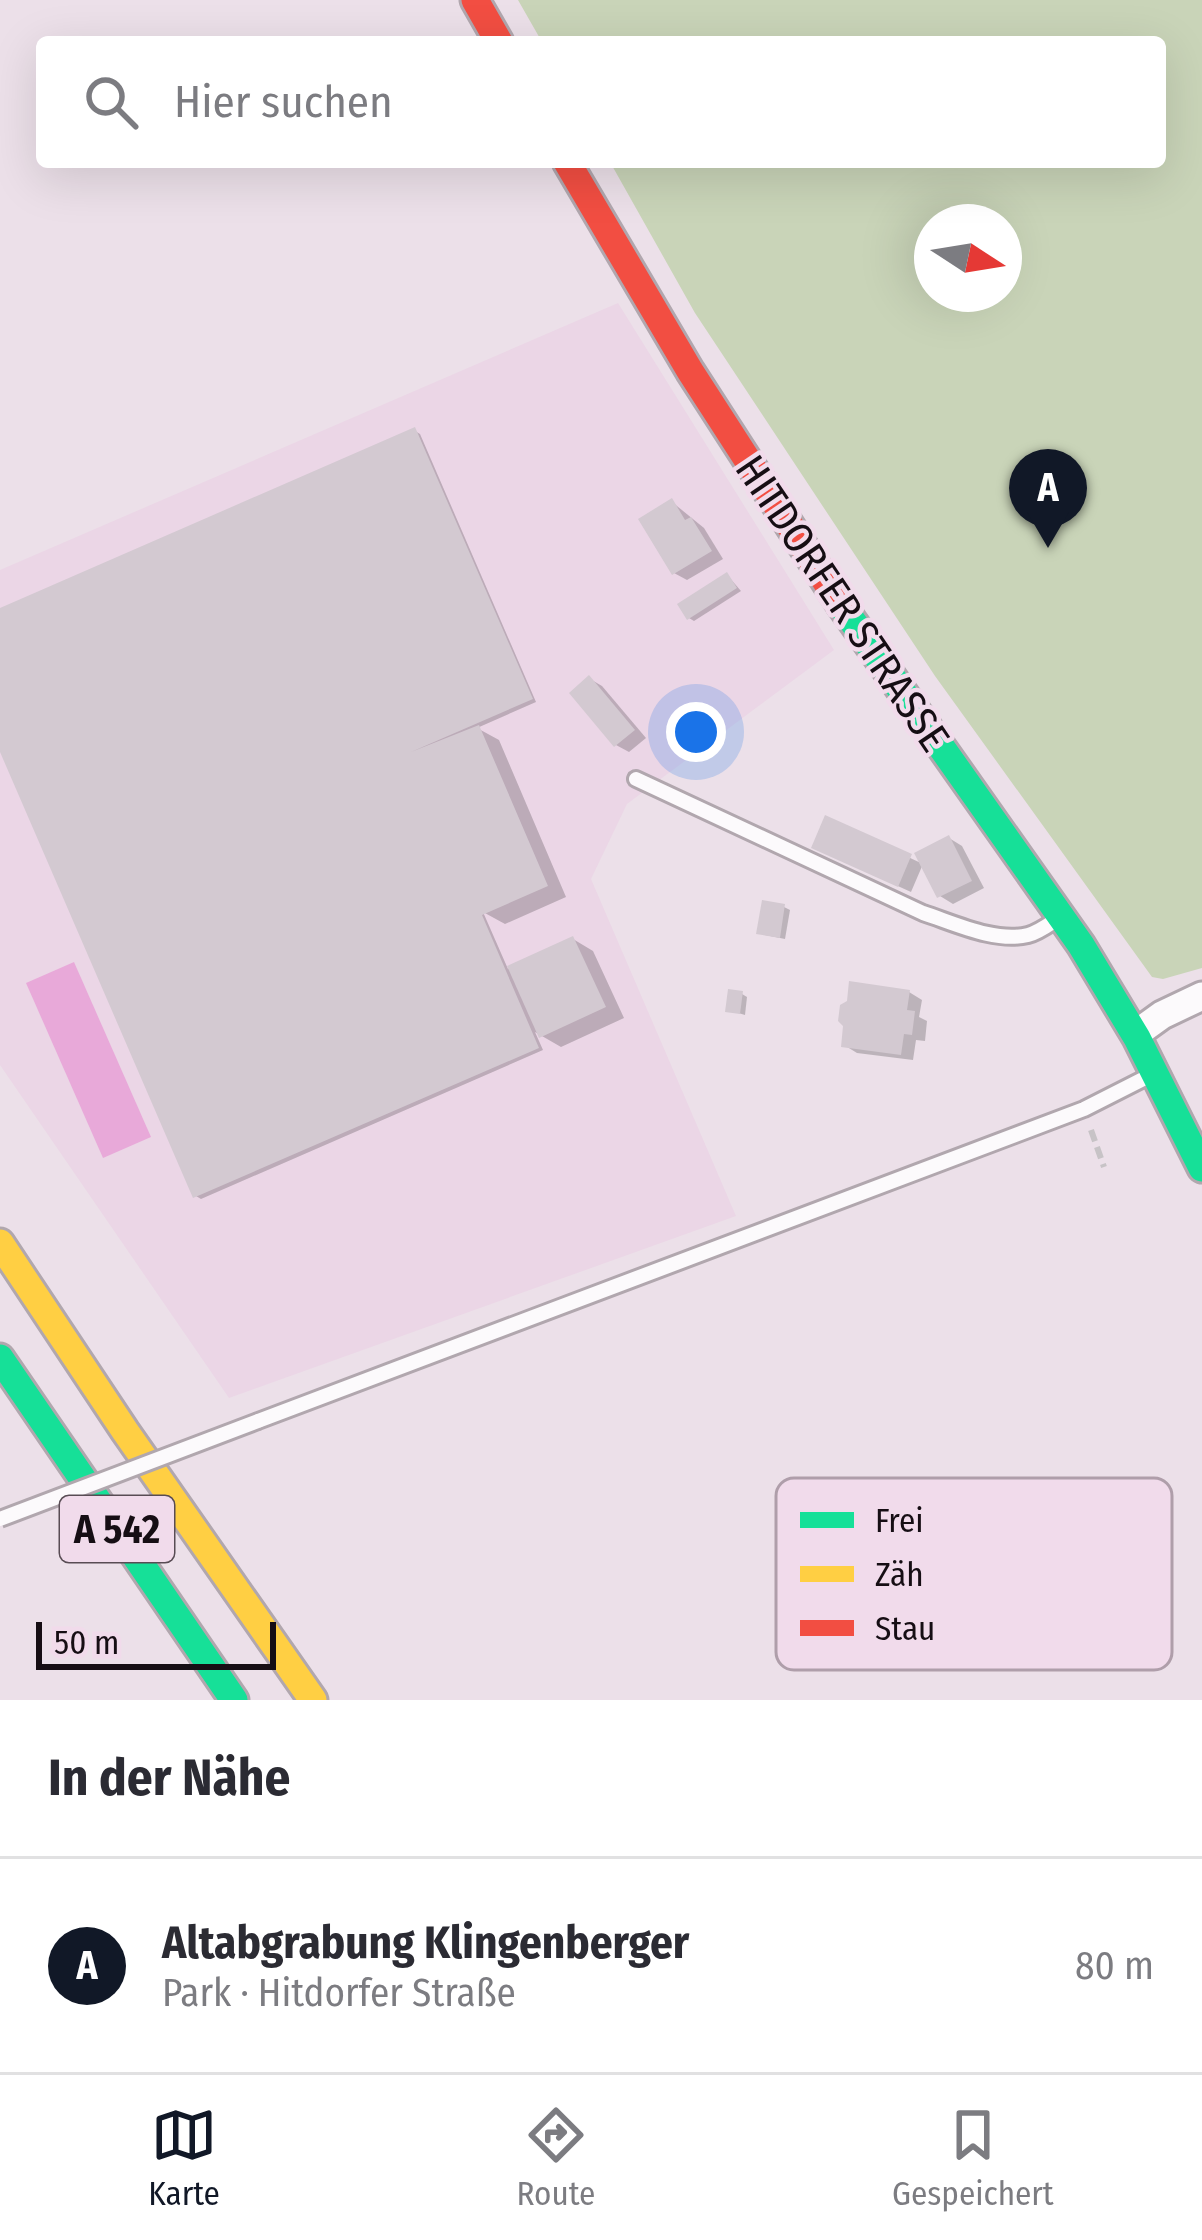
<!DOCTYPE html>
<html lang="de">
<meta charset="utf-8">
<style>
body{margin:0;font-family:"Fira Sans Condensed",sans-serif;background:#f7f7f7;color:#2b2b33}
.compass{position:absolute;left:914px;top:204px;width:108px;height:108px;border-radius:50%;background:#fff;box-shadow:0 12px 48px #0002;rotate:102deg}
.scale{position:absolute;left:36px;bottom:30px;width:240px;box-sizing:border-box;padding-left:12px;border:6px solid #160e14;border-top:0;font-size:33px;line-height:42px;white-space:nowrap;color:#160e14;-webkit-text-stroke:9px #f1dbeb;paint-order:stroke}
.you{position:absolute;left:696px;top:732px;width:42px;height:42px;margin:-30px;border:9px solid #fff;border-radius:50%;background:#1a73e8;box-shadow:0 0 0 18px #1a73e833}
.badge{display:grid;place-items:center;width:78px;height:78px;border-radius:50%;background:#111827;color:#fff;font-size:39px;font-weight:700}
.pin{position:absolute;translate:-50% -99px;filter:drop-shadow(0 3px 6px #0008)}
.pin::after{content:'';position:absolute;top:63px;width:42px;height:36px;background:inherit;clip-path:polygon(0 0,100% 0,50% 100%)}
.list{margin:0;padding:0;list-style:none}
h2{display:flex;justify-content:space-between;align-items:center;height:156px;margin:0;padding:0 48px;font-size:51px}
h2 small{font-size:39px;font-weight:400;color:#7c7c81}
.list li{display:grid;grid-template-columns:78px 1fr auto;gap:36px;align-items:center;box-sizing:border-box;height:216px;padding:0 48px;border-top:3px solid #e1e1e2}
.list b{display:block;font-size:45px;white-space:nowrap}
.list p{margin:0;font-size:39px;white-space:nowrap;color:#7c7c81}
.list em{font-size:39px;font-style:normal;color:#7c7c81}
.icon{flex:none;width:66px;height:66px;fill:none;stroke:currentColor;stroke-width:2;stroke-linecap:round;stroke-linejoin:round}
.map{position:relative;flex:none;width:1202px;height:1700px;overflow:hidden}
.search{position:absolute;background:#fff;box-shadow:0 12px 48px #0002;left:36px;right:36px;top:36px;height:132px;display:flex;align-items:center;gap:30px;box-sizing:border-box;padding:0 42px;border-radius:12px;color:#7c7c81;font-size:45px}
.sheet{height:372px;background:#fff}
nav{display:flex;justify-content:space-around;align-items:center;box-sizing:border-box;height:168px;border-top:3px solid #e1e1e2;background:#fff;font-size:33px;color:#7c7c81}
nav a{display:grid;justify-items:center;gap:6px}
nav .on{color:#111827}
.map>svg:first-child{display:block}
.built{fill:#ebd6e6}
.green{fill:#c9d4b8;fill-rule:evenodd}
.water{fill:#e8a9d9}
.shadow{fill:#0003}
.building{fill:#d3c9d1}
.lines{fill:none;stroke-linecap:round;stroke-linejoin:round}
.lane-casing{stroke:#b1a7ae;stroke-width:20}
.street-casing{stroke:#b1a7ae;stroke-width:33}
.fast-casing{stroke:#b1a7ae;stroke-width:33}
.slow-casing{stroke:#b1a7ae;stroke-width:33}
.jam-casing{stroke:#b1a7ae;stroke-width:33}
.path{stroke:#c7c3c6;stroke-width:6;stroke-dasharray:12 6;stroke-linecap:butt}
.lane{stroke:#fcfafc;stroke-width:14}
.street{stroke:#fcfafc;stroke-width:27}
.fast{stroke:#16e098;stroke-width:27}
.slow{stroke:#ffcf43;stroke-width:27}
.jam{stroke:#f24e42;stroke-width:27}
.lane-bridge-casing{stroke:#b1a7ae;stroke-width:20;stroke-linecap:butt}
.lane-bridge{stroke:#fcfafc;stroke-width:14}
.labels{text-anchor:middle;stroke-width:9;stroke-linejoin:round;paint-order:stroke}
.shield{fill:#f1dbeb;stroke:#584c54;stroke-width:3}
.shield-label{font-size:39px;font-weight:bold;fill:#160e14}
.street-label{font-size:42px;fill:#160e14;stroke:#f1dbeb}
.key{fill:#f1dbeb;stroke:#af9eaa;stroke-width:3}
.key-label{font-size:33px;fill:#160e14}
</style>
<div class="map">
<svg width="1202" height="1700" viewBox="0 0 1202 1700">
<rect width="100%" height="100%" fill="#ece0e9"/>
<polygon class="built" points="618,303 834,650 627,804 591,879 736,1216 229,1398 0,1065 0,570"/>
<path class="green" d="M 518,0 L 1202,0 L 1202,968 L 1163,979 L 1152,977 L 935,676 L 695,313 L 610,162 L 1160,162 L 1160,42 L 542,42 ZM 932,222 L 1004,222 L 1004,294 L 932,294 Z"/>
<polygon class="water" points="74,962 151,1137 103,1158 26,983"/>
<g class="shadow">
<polygon points="415,431 420,434 536,702 477,728 499,740 566,897 505,924 483,912 508,969 573,939 593,951 624,1018 561,1047 535,1032 543,1050 201,1199 196,1196 0,744 0,611"/>
<polygon points="672,502 704,528 723,559 687,580 674,573"/>
<polygon points="728,576 741,591 694,621 689,618"/>
<polygon points="590,679 602,686 646,738 629,752 616,745"/>
<polygon points="827,819 923,864 949,838 962,846 984,888 953,904 940,896 923,864 911,892 827,854"/>
<polygon points="784,907 790,910 785,939 765,935"/>
<polygon points="909,992 922,1000 919,1017 927,1021 925,1041 916,1040 913,1060 857,1053 844,1045"/>
<polygon points="742,994 747,997 745,1015 728,1010"/>
</g>
<g class="building">
<polygon points="415,427 533,699 411,752 479,725 548,886 482,915 539,1048 193,1198 0,752 0,608"/>
<polygon points="672,498 685,520 691,517 712,551 672,575 638,519"/>
<polygon points="727,572 737,588 687,620 677,604"/>
<polygon points="589,675 635,730 614,747 569,693"/>
<polygon points="825,815 912,854 898,887 811,848"/>
<polygon points="949,835 972,881 937,898 914,853"/>
<polygon points="762,900 785,904 780,938 756,934"/>
<polygon points="573,936 606,1007 539,1038 507,966"/>
<polygon points="849,981 910,990 907,1010 915,1011 912,1035 904,1034 901,1055 841,1047 843,1026 838,1021 840,1005 847,1001"/>
<polygon points="728,989 743,991 740,1014 725,1012"/>
</g>
<g class="lines">
<defs>
<g id="lane">
<path d="M 636,779 L 923,913 C 954,923 995,943 1028,935 C 1040,932 1052,922 1062,916"/>
<polyline points="258,1421 1084,1109 1153,1074"/>
</g>
<polyline id="street" points="1137,1033 1162,1015 1202,996"/>
<g id="fast">
<polyline points="841,605 1081,945 1137,1038 1202,1168"/>
<polyline points="0,1358 234,1700"/>
</g>
<polyline id="slow" points="0,1243 125,1431 313,1700"/>
<g id="jam">
<polyline points="475,0 499,42"/>
<polyline points="567,162 690,371 841,605"/>
</g>
</defs>
<use href="#lane" class="lane-casing"/>
<use href="#street" class="street-casing"/>
<use href="#fast" class="fast-casing"/>
<use href="#slow" class="slow-casing"/>
<use href="#jam" class="jam-casing"/>
<polyline class="path" points="1091,1130 1104,1167"/>
<use href="#lane" class="lane"/>
<use href="#street" class="street"/>
<use href="#fast" class="fast"/>
<use href="#slow" class="slow"/>
<use href="#jam" class="jam"/>
<defs>
<polyline id="lane-bridge" points="0,1519 258,1421"/>
</defs>
<use href="#lane-bridge" class="lane-bridge-casing"/>
<use href="#lane-bridge" class="lane-bridge"/>
</g>
<g class="labels">
<rect class="shield" x="60" y="1496" width="114" height="66" rx="9"/>
<g class="shield-label">
<text x="117" y="1543">A 542</text>
</g>
<g class="street-label">
<text transform="translate(843 603) rotate(56)" y="15">HITDORFER STRASSE</text>
</g>
</g>
<rect x="776" y="1478" width="396" height="192" rx="18" class="key"/>
<rect x="800" y="1512" width="54" height="16" fill="#16e098"/>
<rect x="800" y="1566" width="54" height="16" fill="#ffcf43"/>
<rect x="800" y="1620" width="54" height="16" fill="#f24e42"/>
<g class="key-label">
<text x="875" y="1532">Frei</text>
<text x="875" y="1586">Zäh</text>
<text x="875" y="1640">Stau</text>
</g>
</svg>
<svg class="compass" viewBox="-18 -18 36 36"><path d="M0-13l5 13h-10z" fill="#e53935"/><path d="M0 13l5-13h-10z" fill="#7c7c81"/></svg>
<div class="scale">50 m</div>
<div class="you"></div>
<div class="pin badge" style="left:1048px;top:548px">A</div>
<div class="search"><svg class="icon" aria-label="search" viewBox="0 0 24 24"><circle cx="10" cy="10" r="6"/><path d="M15 15l6 6"/></svg>Hier suchen</div>
</div>
<section class="sheet">
<h2>In der Nähe<small></small></h2>
<ul class="list">
<li><span class="badge">A</span><div><b>Altabgrabung Klingenberger</b><p>Park · Hitdorfer Straße</p></div><em>80 m</em></li>
</ul>
</section>
<nav>
<a class="on"><svg class="icon" aria-label="map" viewBox="0 0 24 24"><path d="M3 6l6-2 6 2 6-2v14l-6 2-6-2-6 2zM9 4v14M15 6v14"/></svg>Karte</a>
<a><svg class="icon" aria-label="directions" viewBox="0 0 24 24"><path d="M12 3l9 9-9 9-9-9zM9 14v-3h6M13 9l2 2-2 2"/></svg>Route</a>
<a><svg class="icon" aria-label="saved" viewBox="0 0 24 24"><path d="M7 4h10v16l-5-4-5 4z"/></svg>Gespeichert</a>
</nav>
